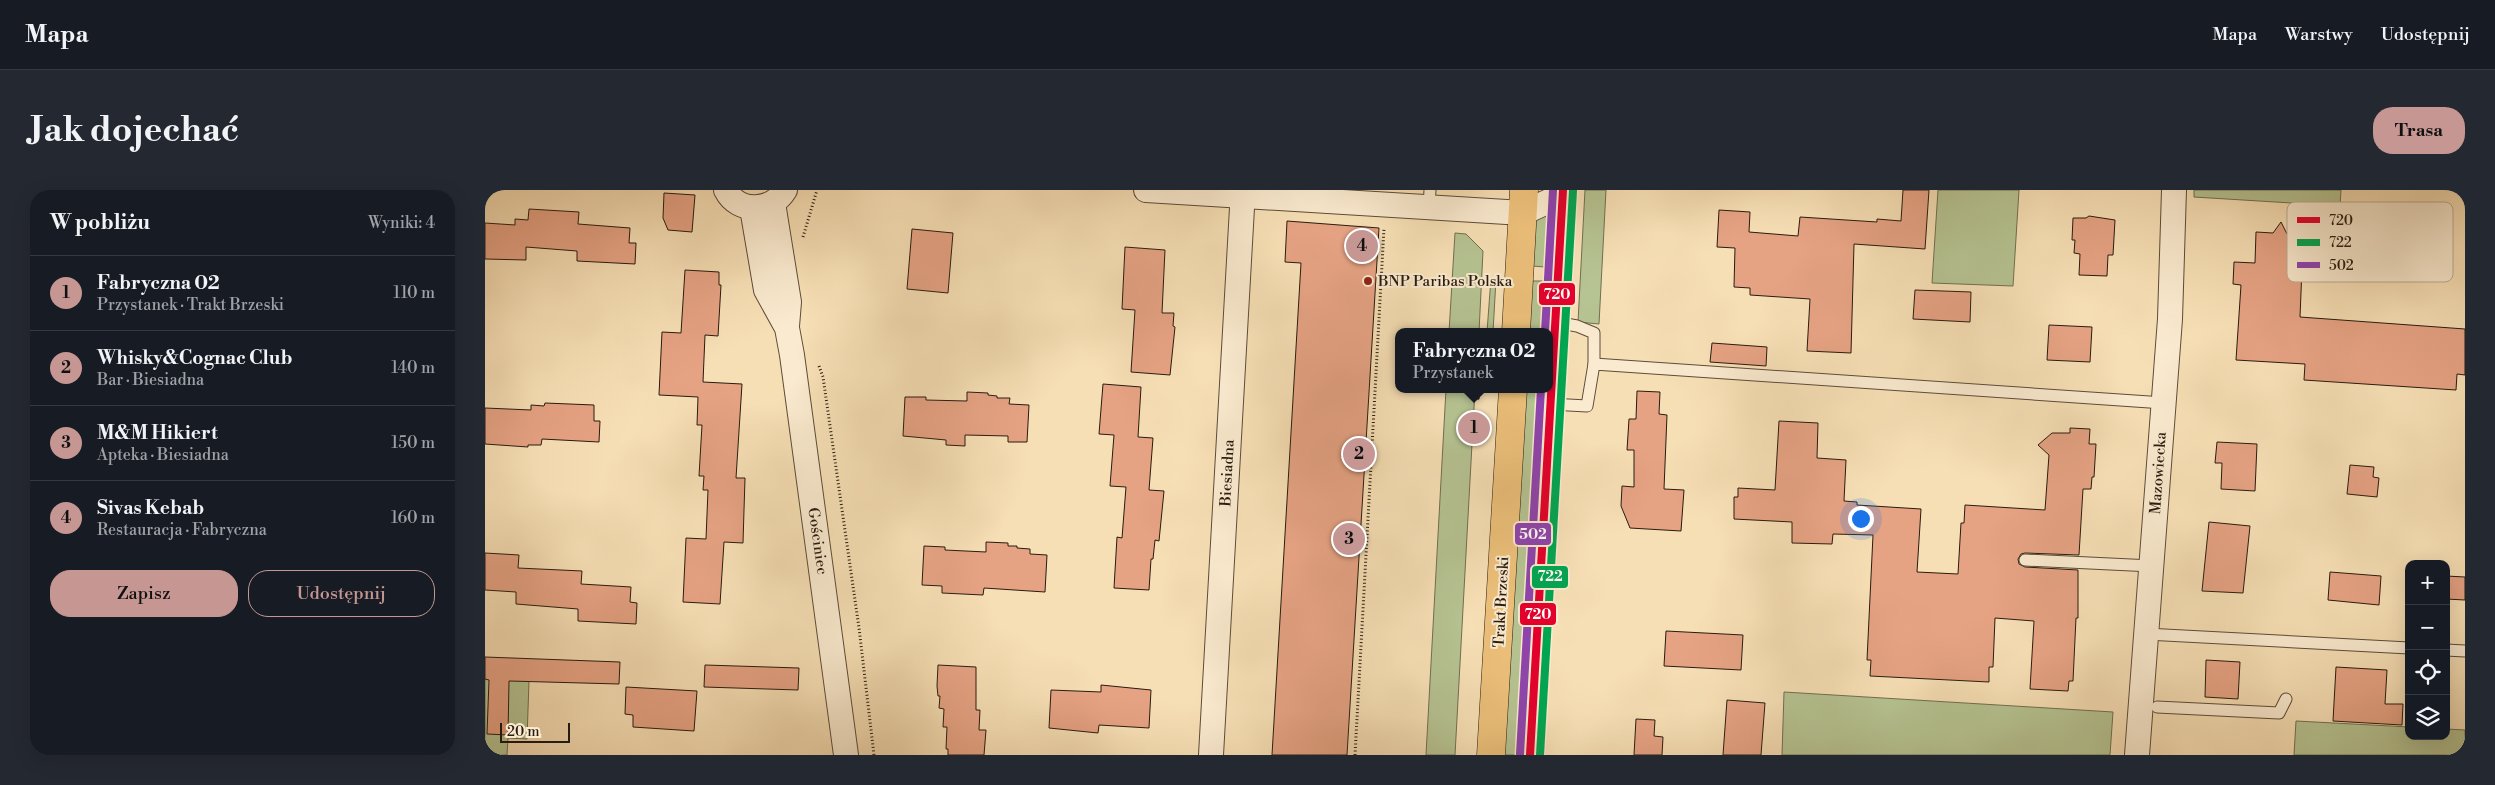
<!DOCTYPE html>
<html lang="pl">
<meta charset="utf-8">
<style>
body{margin:0;font-family:"Libre Bodoni",serif;background:#242831;color:#f1f3f6}
.controls{position:absolute;right:15px;bottom:15px;display:grid;overflow:hidden;border-radius:10px;box-shadow:0 5px 20px #0002}
.controls button{width:45px;height:45px;display:grid;place-items:center;padding:0;border:0;border-bottom:1px solid #363941;background:#171b24;color:#f1f3f6;font:25px sans-serif}
.scale{position:absolute;left:15px;bottom:12px;width:70px;box-sizing:border-box;padding-left:5px;border:2px solid #281b10;border-top:0;font-size:14px;line-height:18px;white-space:nowrap;color:#281b10;-webkit-text-stroke:4px #faeacf;paint-order:stroke}
.you{position:absolute;left:1375px;top:328px;width:18px;height:18px;margin:-12px;border:4px solid #fff;border-radius:50%;background:#1a73e8;box-shadow:0 0 0 8px #1a73e833}
.badge{display:grid;place-items:center;width:32px;height:32px;border-radius:50%;background:#c59692;color:#111;font-size:16px;font-weight:700}
.pin{position:absolute;translate:-50% -50%;border:2px solid #fff;box-shadow:0 1px 5px #0006}
.popup{position:absolute;left:910px;top:138px;width:158px;height:65px;box-sizing:border-box;display:grid;place-content:center;border-radius:10px;background:#171b24;filter:drop-shadow(0 1px 4px #0005);font-size:16px;white-space:nowrap;color:#9ea1a6}
.popup b{font-size:19px;color:#f1f3f6}
.popup::after{content:'';position:absolute;left:50%;top:100%;margin-left:-10px;border:10px solid transparent;border-top-color:#171b24}
.list{margin:0;padding:0;list-style:none}
h2{display:flex;justify-content:space-between;align-items:center;height:65px;margin:0;padding:0 20px;font-size:21px}
h2 small{font-size:16px;font-weight:400;color:#9ea1a6}
.list li{display:grid;grid-template-columns:32px 1fr auto;gap:15px;align-items:center;box-sizing:border-box;height:75px;padding:0 20px;border-top:1px solid #363941}
.list b{display:block;font-size:19px;white-space:nowrap}
.list p{margin:0;font-size:16px;white-space:nowrap;color:#9ea1a6}
.list em{font-size:16px;font-style:normal;color:#9ea1a6}
.actions{display:flex;gap:10px;padding:15px 20px}
.actions a{flex:1;padding:11px 0;border:1px solid #c59692;border-radius:20px;text-align:center;font-size:18px;color:#c59692}
.actions .main{background:#c59692;color:#111}
.icon{flex:none;width:28px;height:28px;fill:none;stroke:currentColor;stroke-width:2;stroke-linecap:round;stroke-linejoin:round}
.map{position:relative;flex:none;width:1980px;height:565px;overflow:hidden;border-radius:20px}
header{display:flex;align-items:center;gap:30px;box-sizing:border-box;height:70px;padding:0 25px;background:#171b24;border-bottom:1px solid #363941}
header strong{font-size:24px}
nav{display:flex;gap:28px;margin-inline-start:auto;font-size:18px}
.intro{display:flex;align-items:center;justify-content:space-between;box-sizing:border-box;height:120px;padding:0 30px}
h1{margin:0;font-size:35px}
.button{padding:12px 22px;border-radius:20px;background:#c59692;color:#111;font-size:18px;font-weight:700}
main{display:flex;gap:30px;padding:0 30px}
aside{flex:1;background:#171b24;border-radius:20px;box-shadow:0 5px 20px #0002}
.map>svg:first-child{display:block}
.green{fill:#b6c392;stroke:#6f6f51}
.building{fill:#e6a384;stroke:#281b10}
.lines{fill:none;stroke-linecap:round;stroke-linejoin:round}
.lane-casing{stroke:#5c4c39;stroke-width:13}
.street-casing{stroke:#5c4c39;stroke-width:26}
.primary-casing{stroke:#281b10;stroke-width:29}
.path{stroke:#281b10;stroke-width:3;stroke-dasharray:1 2.5;stroke-linecap:butt}
.lane{stroke:#faeacf;stroke-width:11}
.street{stroke:#faeacf;stroke-width:24}
.primary{stroke:#ecc07a;stroke-width:28}
.bus-1-casing{stroke:#faeacf;stroke-width:11}
.bus-2-casing{stroke:#faeacf;stroke-width:11}
.bus-3-casing{stroke:#faeacf;stroke-width:11}
.bus-1{stroke:#e4002b;stroke-width:8}
.bus-2{stroke:#00a651;stroke-width:8}
.bus-3{stroke:#8e44ad;stroke-width:8}
.poi-dot{fill:#8f2418;stroke:#faeacf;stroke-width:2}
.labels{text-anchor:middle;stroke-width:4;stroke-linejoin:round;paint-order:stroke}
.poi-label{font-size:15px;fill:#281b10;stroke:#faeacf;text-anchor:start}
.street-label{font-size:15px;fill:#281b10;stroke:#faeacf}
.key{fill:#faeacf;stroke:#bbac96;stroke-width:1}
.key-label{font-size:14px;fill:#281b10}
.line-badge{stroke:#faeacf;stroke-width:2}
.badge-label{font-size:14px;text-anchor:middle;font-weight:bold;fill:#fff}
</style>
<header>
<strong>Mapa</strong>
<nav><a>Mapa</a><a>Warstwy</a><a>Udostępnij</a></nav>
</header>
<div class="intro"><h1>Jak dojechać</h1><a class="button">Trasa</a></div>
<main>
<aside>
<h2>W pobliżu<small>Wyniki: 4</small></h2>
<ul class="list">
<li><span class="badge">1</span><div><b>Fabryczna 02</b><p>Przystanek · Trakt Brzeski</p></div><em>110 m</em></li>
<li><span class="badge">2</span><div><b>Whisky&amp;Cognac Club</b><p>Bar · Biesiadna</p></div><em>140 m</em></li>
<li><span class="badge">3</span><div><b>M&amp;M Hikiert</b><p>Apteka · Biesiadna</p></div><em>150 m</em></li>
<li><span class="badge">4</span><div><b>Sivas Kebab</b><p>Restauracja · Fabryczna</p></div><em>160 m</em></li>
</ul>
<div class="actions"><a class="main">Zapisz</a><a>Udostępnij</a></div>
</aside>
<div class="map">
<svg width="1980" height="565" viewBox="0 0 1980 565">
<rect width="100%" height="100%" fill="#f7dfb5"/>
<filter id="stains"><feTurbulence type="fractalNoise" baseFrequency=".004" numOctaves="4"/><feColorMatrix values="0 0 0 0 .2 0 0 0 0 .09 0 0 0 0 .02 0 0 0 .5 -.17"/></filter>
<radialGradient id="worn" r=".72"><stop offset=".6" stop-color="#630" stop-opacity="0"/><stop offset="1" stop-color="#630" stop-opacity=".3"/></radialGradient>
<g class="green">
<polygon points="1100,0 1121,0 1114,134 1093,132"/>
<polygon points="1453,0 1534,0 1528,96 1447,93"/>
<polygon points="1709,0 1856,0 1855,16 1709,7"/>
<polygon points="1064,17 1060,77 1047,76 1051,21"/>
<polygon points="970,43 981,44 998,61 994,142 964,142"/>
<polygon points="1006,88 1011,89 1008,142 1002,142"/>
<polygon points="1046,91 1060,91 1057,142 1043,142"/>
<polygon points="961,199 990,199 970,565 941,565"/>
<polygon points="1040,199 1054,199 1032,565 1019,565"/>
<polygon points="0,489 44,491 42,549 23,548 22,565 0,565"/>
<polygon points="1299,502 1628,522 1625,565 1297,565"/>
<polygon points="1811,531 1924,537 1924,546 1961,546 1961,539 1980,540 1980,565 1809,565"/>
</g>
<g class="building">
<polygon points="1418,0 1444,0 1440,59 1369,54 1366,163 1322,161 1325,109 1265,105 1265,98 1249,97 1250,58 1232,57 1234,20 1265,22 1264,42 1313,46 1315,27 1392,32 1392,29 1416,31"/>
<polygon points="179,3 210,5 207,42 183,40 178,28"/>
<polygon points="44,19 94,22 93,34 145,38 144,53 151,53 150,74 92,71 92,61 41,57 41,70 0,69 0,33 30,35 30,29 43,30"/>
<polygon points="1604,26 1630,30 1628,65 1623,65 1622,86 1594,85 1595,64 1589,63 1590,50 1587,50 1588,28 1601,28"/>
<polygon points="802,31 894,38 862,565 787,565 816,73 800,72"/>
<polygon points="1796,32 1802,44 1819,45 1818,66 1827,72 1817,78 1815,127 1980,139 1980,185 1972,184 1971,200 1819,190 1820,174 1751,170 1756,95 1748,94 1749,72 1770,73 1771,42 1788,43"/>
<polygon points="427,39 468,43 463,103 422,99"/>
<polygon points="640,57 680,60 677,123 689,123 688,136 690,137 685,185 646,182 650,120 637,119"/>
<polygon points="200,80 234,82 234,95 236,95 233,146 220,145 218,192 257,194 251,288 260,288 258,353 239,352 235,414 198,412 201,348 221,349 223,300 218,300 219,286 214,286 217,235 212,235 213,207 174,205 177,142 196,143"/>
<polygon points="1430,100 1486,102 1485,132 1428,129"/>
<polygon points="1564,135 1607,137 1605,172 1562,170"/>
<polygon points="1227,153 1282,157 1281,176 1225,172"/>
<polygon points="618,194 656,197 653,247 668,248 664,300 679,301 674,351 670,350 668,369 666,369 664,400 629,398 632,347 637,348 641,297 625,296 629,245 614,244"/>
<polygon points="1152,201 1175,202 1174,224 1182,225 1179,299 1199,300 1196,341 1145,338 1136,316 1137,296 1149,297 1149,260 1142,260 1144,229 1151,229"/>
<polygon points="482,202 503,203 503,205 512,206 512,208 525,208 524,214 544,215 542,252 523,252 523,246 480,245 480,256 461,255 461,250 418,246 420,207 441,207 441,210 482,211"/>
<polygon points="60,213 109,215 109,231 115,231 114,252 57,249 56,255 43,255 43,257 0,254 0,218 46,220 46,215 59,216"/>
<polygon points="1294,231 1333,233 1332,268 1361,270 1359,311 1372,312 1372,315 1436,319 1432,382 1473,384 1476,333 1479,333 1480,315 1560,320 1564,265 1553,255 1567,243 1585,243 1585,238 1605,239 1604,254 1611,254 1609,287 1607,287 1606,299 1598,299 1594,365 1540,363 1536,364 1533,369 1534,374 1540,377 1593,380 1593,428 1591,428 1588,491 1584,491 1583,501 1545,499 1549,431 1510,428 1508,477 1504,477 1504,492 1385,486 1386,470 1382,470 1388,345 1348,344 1347,354 1307,353 1307,332 1249,329 1249,307 1253,307 1253,298 1290,300"/>
<polygon points="1732,252 1772,254 1770,301 1736,299 1737,273 1730,273"/>
<polygon points="1865,275 1889,277 1888,287 1894,288 1892,307 1862,304"/>
<polygon points="1724,332 1765,336 1758,403 1717,401"/>
<polygon points="501,352 523,353 523,356 532,356 532,358 545,359 545,364 562,365 560,402 499,398 498,405 457,403 457,396 437,395 439,356 460,357 460,360 501,362"/>
<polygon points="0,363 34,365 33,378 97,381 96,394 146,397 145,412 152,413 151,434 93,431 93,419 31,414 31,402 0,400"/>
<polygon points="1845,382 1896,386 1894,415 1843,410"/>
<polygon points="1961,386 1980,387 1980,410 1961,409"/>
<polygon points="1181,441 1258,445 1256,480 1179,476"/>
<polygon points="0,467 135,472 134,494 24,491 23,545 2,544 4,490 0,489"/>
<polygon points="1721,470 1755,472 1753,509 1720,507"/>
<polygon points="220,475 314,478 313,500 219,497"/>
<polygon points="453,475 491,477 491,520 495,520 494,540 501,540 499,565 463,565 463,559 461,559 462,537 458,537 459,519 454,518 455,506 453,506 452,496"/>
<polygon points="1851,477 1902,480 1900,514 1918,514 1917,535 1848,531"/>
<polygon points="616,495 666,500 664,538 614,535 613,543 564,538 566,500 616,502"/>
<polygon points="141,497 212,501 209,541 148,537 148,525 140,524"/>
<polygon points="1242,510 1280,513 1276,565 1238,565"/>
<polygon points="1151,529 1170,530 1169,546 1178,547 1177,565 1149,565"/>
</g>
<g class="lines">
<defs>
<g id="lane">
<polyline points="944,17 945,0"/>
<polyline points="1070,132 1092,136 1109,143 1109,174"/>
<polyline points="1065,214 1102,216 1109,174 1679,213"/>
<polyline points="1540,370 1667,376"/>
<polyline points="1661,444 1924,458"/>
<polyline points="1961,460 1980,461"/>
<polyline points="1672,517 1794,523 1801,509"/>
</g>
<g id="street">
<path d="M 241,0 C 253,24 287,22 300,0"/>
<polyline points="661,0 1038,23 1077,5"/>
<polyline points="288,13 304,112 302,136"/>
<polyline points="267,18 281,100 302,138 307,165 361,565"/>
<polyline points="726,565 758,0"/>
<polyline points="1652,565 1685,129 1689,0"/>
</g>
<g id="primary">
<polyline points="1031,142 1039,0"/>
<polyline points="1006,565 1028,199"/>
<polyline points="1045,565 1078,0"/>
</g>
</defs>
<use href="#lane" class="lane-casing"/>
<use href="#street" class="street-casing"/>
<use href="#primary" class="primary-casing"/>
<g class="path">
<polyline points="318,47 332,0"/>
<polyline points="334,176 338,187 374,438 389,565"/>
<polyline points="983,199 995,210"/>
<polyline points="870,565 899,38"/>
</g>
<use href="#lane" class="lane"/>
<use href="#street" class="street"/>
<use href="#primary" class="primary"/>
<defs>
<polyline id="bus-1" points="1045,565 1078,0"/>
<polyline id="bus-2" points="1055,565 1088,1"/>
<g id="bus-3">
<polyline points="1060,142 1068,0"/>
<polyline points="1035,564 1056,199"/>
</g>
</defs>
<use href="#bus-1" class="bus-1-casing"/>
<use href="#bus-2" class="bus-2-casing"/>
<use href="#bus-3" class="bus-3-casing"/>
<use href="#bus-1" class="bus-1"/>
<use href="#bus-2" class="bus-2"/>
<use href="#bus-3" class="bus-3"/>
</g>
<circle class="poi-dot" cx="883" cy="91" r="5"/>
<g class="labels">
<g class="poi-label">
<text x="893" y="96">BNP Paribas Polska</text>
</g>
<g class="street-label">
<text transform="translate(742 283) rotate(-87)" y="5">Biesiadna</text>
<text transform="translate(1673 283) rotate(-86)" y="5">Mazowiecka</text>
<text transform="translate(333 351) rotate(82)" y="5">Gościniec</text>
<text transform="translate(1016 412) rotate(-87)" y="5">Trakt Brzeski</text>
</g>
</g>
<rect x="1802" y="12" width="166" height="80" rx="8" class="key"/>
<rect x="1812" y="27" width="23" height="6" fill="#e4002b"/>
<rect x="1812" y="49" width="23" height="7" fill="#00a651"/>
<rect x="1812" y="72" width="23" height="6" fill="#8e44ad"/>
<g class="key-label">
<text x="1844" y="35">720</text>
<text x="1844" y="57">722</text>
<text x="1844" y="80">502</text>
</g>
<g class="line-badge">
<rect x="1053" y="92" width="38" height="24" rx="5" fill="#e4002b"/>
<rect x="1029" y="332" width="38" height="24" rx="5" fill="#8e44ad"/>
<rect x="1046" y="375" width="38" height="24" rx="5" fill="#00a651"/>
<rect x="1034" y="412" width="38" height="24" rx="5" fill="#e4002b"/>
</g>
<g class="badge-label">
<text x="1072" y="109">720</text>
<text x="1048" y="349">502</text>
<text x="1065" y="391">722</text>
<text x="1053" y="429">720</text>
</g>
<rect width="100%" height="100%" filter="url(#stains)"/>
<rect width="100%" height="100%" fill="url(#worn)"/>
</svg>
<div class="controls">
<button>+</button>
<button>−</button>
<button><svg class="icon" aria-label="locate" viewBox="0 0 24 24"><circle cx="12" cy="12" r="6"/><path d="M12 2v4M12 18v4M2 12h4M18 12h4"/></svg></button>
<button><svg class="icon" aria-label="layers" viewBox="0 0 24 24"><path d="M12 4l9 5-9 5-9-5zM3 14l9 5 9-5"/></svg></button>
</div>
<div class="scale">20 m</div>
<div class="you"></div>
<div class="pin badge" style="left:989px;top:238px">1</div>
<div class="popup"><b>Fabryczna 02</b>Przystanek</div>
<div class="pin badge" style="left:874px;top:264px">2</div>
<div class="pin badge" style="left:864px;top:349px">3</div>
<div class="pin badge" style="left:877px;top:56px">4</div>
</div>
</main>
